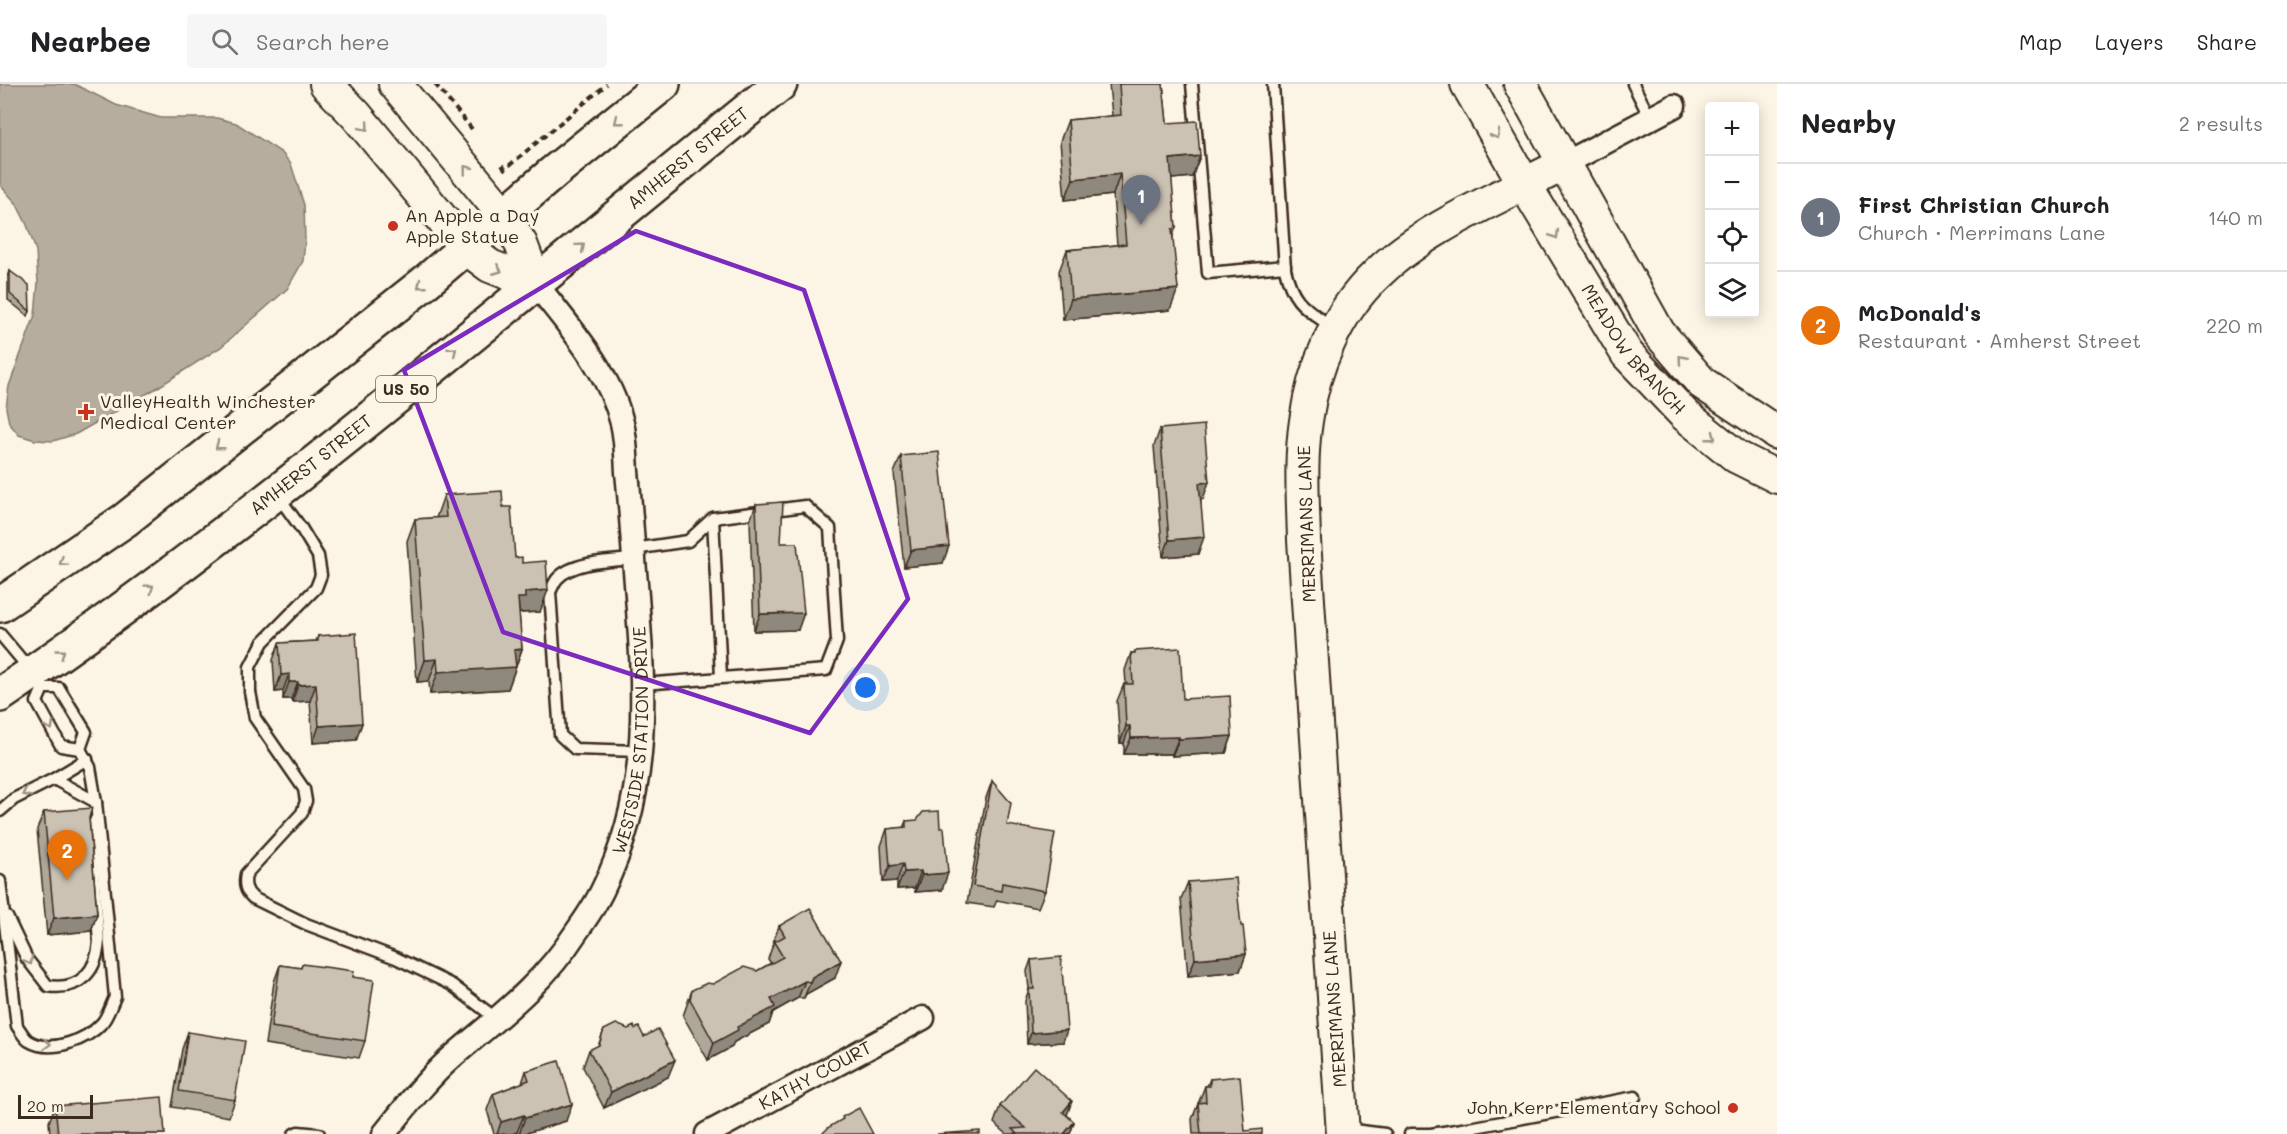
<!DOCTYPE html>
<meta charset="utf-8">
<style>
body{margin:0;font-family:Mali,sans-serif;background:#f6f6f6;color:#202124}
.controls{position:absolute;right:18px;top:18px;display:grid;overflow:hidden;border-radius:6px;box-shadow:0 3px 15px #0003}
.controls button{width:54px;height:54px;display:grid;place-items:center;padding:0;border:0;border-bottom:2px solid #e0e0e0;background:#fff;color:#202124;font:30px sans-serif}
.scale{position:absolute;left:18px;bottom:15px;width:75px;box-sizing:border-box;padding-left:6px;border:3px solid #3b2a1e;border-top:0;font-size:16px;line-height:21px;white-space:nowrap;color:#3b2a1e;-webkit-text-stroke:4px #fcf5e5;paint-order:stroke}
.you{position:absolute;left:866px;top:604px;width:21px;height:21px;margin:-15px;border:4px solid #fff;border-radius:50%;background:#1a73e8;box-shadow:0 0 0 9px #1a73e833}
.badge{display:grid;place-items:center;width:39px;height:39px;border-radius:50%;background:#c8321e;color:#fff;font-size:20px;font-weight:700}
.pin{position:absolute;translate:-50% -50px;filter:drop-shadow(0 2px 3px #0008)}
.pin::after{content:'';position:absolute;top:32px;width:21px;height:18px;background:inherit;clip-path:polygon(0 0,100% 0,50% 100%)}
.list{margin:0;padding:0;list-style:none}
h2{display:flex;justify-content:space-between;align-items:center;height:78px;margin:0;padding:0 24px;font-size:26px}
h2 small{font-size:20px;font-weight:400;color:#757577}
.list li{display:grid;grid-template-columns:39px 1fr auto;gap:18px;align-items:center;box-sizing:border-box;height:108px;padding:0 24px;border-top:2px solid #e0e0e0}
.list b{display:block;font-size:22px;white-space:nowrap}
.list p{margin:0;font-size:20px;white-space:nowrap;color:#757577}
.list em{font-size:20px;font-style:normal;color:#757577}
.icon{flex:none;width:33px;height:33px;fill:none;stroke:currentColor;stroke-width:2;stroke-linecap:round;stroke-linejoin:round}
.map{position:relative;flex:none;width:1777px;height:1050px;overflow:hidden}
header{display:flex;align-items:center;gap:36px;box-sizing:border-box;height:84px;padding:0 30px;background:#fff;border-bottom:2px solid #e0e0e0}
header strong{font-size:28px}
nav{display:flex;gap:33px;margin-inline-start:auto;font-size:21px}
.search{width:420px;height:54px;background:#f6f6f6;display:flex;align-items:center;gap:15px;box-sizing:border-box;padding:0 21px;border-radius:6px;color:#757577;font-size:22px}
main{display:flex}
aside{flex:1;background:#fff}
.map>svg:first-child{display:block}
.water{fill:#b7ad9e;stroke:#85796b;stroke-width:1.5}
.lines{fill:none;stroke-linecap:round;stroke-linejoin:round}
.lane-casing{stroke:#3b2a1e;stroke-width:15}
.street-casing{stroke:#3b2a1e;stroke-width:27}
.secondary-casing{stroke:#3b2a1e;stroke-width:36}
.primary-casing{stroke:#3b2a1e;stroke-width:38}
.path{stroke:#3b2a1e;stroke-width:4;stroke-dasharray:6 4.5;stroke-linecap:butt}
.lane{stroke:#fcf5e5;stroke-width:10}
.street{stroke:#fcf5e5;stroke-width:22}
.secondary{stroke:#fcf5e5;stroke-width:32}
.primary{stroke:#fcf5e5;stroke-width:33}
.wall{fill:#afa79a;stroke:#3b2a1e;stroke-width:1.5}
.shaded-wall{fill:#8f887d;stroke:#3b2a1e;stroke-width:1.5}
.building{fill:#ccc2b3;stroke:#3b2a1e;stroke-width:1.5}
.oneway{stroke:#9c9082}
.marked{fill:none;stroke:#7b2cbf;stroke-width:4.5;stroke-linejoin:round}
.poi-dot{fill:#c8321e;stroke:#fcf5e5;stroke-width:2}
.labels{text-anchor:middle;stroke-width:6;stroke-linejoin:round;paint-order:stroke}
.shield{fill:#fcf5e5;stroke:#75675a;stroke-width:1.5}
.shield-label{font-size:16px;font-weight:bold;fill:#3b2a1e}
.street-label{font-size:18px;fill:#3b2a1e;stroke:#fcf5e5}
.poi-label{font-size:18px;fill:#3b2a1e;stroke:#fcf5e5;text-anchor:start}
</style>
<header>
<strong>Nearbee</strong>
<div class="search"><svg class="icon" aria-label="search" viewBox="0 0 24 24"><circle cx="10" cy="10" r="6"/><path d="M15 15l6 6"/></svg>Search here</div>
<nav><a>Map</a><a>Layers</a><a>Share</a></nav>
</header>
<main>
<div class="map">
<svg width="1777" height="1050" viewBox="0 0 1777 1050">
<rect width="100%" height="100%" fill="#fcf5e5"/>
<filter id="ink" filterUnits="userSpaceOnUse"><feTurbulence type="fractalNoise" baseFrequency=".0167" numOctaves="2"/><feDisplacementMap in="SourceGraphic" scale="12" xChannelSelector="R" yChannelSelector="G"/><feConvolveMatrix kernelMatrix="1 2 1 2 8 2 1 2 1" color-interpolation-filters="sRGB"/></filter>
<g filter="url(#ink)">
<polygon class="water" points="0,0 74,0 116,21 161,34 217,34 236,39 282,69 291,80 304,121 305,157 303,177 287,205 221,263 155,305 76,350 53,357 35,356 19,351 9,339 6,324 9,302 35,231 38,199 36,167 27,141 16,119 0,101"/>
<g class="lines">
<defs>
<g id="lane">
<polyline points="1192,0 1208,189 1285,182"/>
<path d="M 1273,0 L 1285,185 C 1293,220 1306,224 1333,244"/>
<polyline points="1633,0 1650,34"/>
<path d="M 278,412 L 301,444 L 318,472 L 321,491 L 316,504 L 263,558 L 250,583 L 250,608 L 255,634 L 304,705 L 306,717 L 302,729 L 246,790 C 244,800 245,807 253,814 L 306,840 L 396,874 L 452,901 L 498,936"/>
<polyline points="713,434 721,593"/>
<polyline points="634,465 688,457 713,434 805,422 830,444 837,557 826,586 642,600"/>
<path d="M 634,475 C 612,477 573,477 557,495 C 554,499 552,504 550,508 L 560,651 L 575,665 L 640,667"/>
<polyline points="0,550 31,587"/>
<polyline points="43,604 37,618 61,662 80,665 90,683 96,718"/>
<polyline points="43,604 59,604 86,648 80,665"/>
<polyline points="0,727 14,715 54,695 87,675"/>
<path d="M 0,797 L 17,942 C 21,947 24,954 29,957 C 51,970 87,956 102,939 C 108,932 111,921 115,913 L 96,718 L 54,695"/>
<path d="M 7,833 L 27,875 L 48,902 C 80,907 97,887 99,857 L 90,750 L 96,735"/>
<polyline points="1345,1045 1385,1050"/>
<polyline points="294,1050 298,1048 319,1050"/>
<polyline points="1410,1050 1431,1050 1475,1043 1635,1013"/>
</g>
<g id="street">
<polyline points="1564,80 1674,22"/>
<path id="s1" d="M 384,1050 C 405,1024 427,995 452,973 C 496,935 543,900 575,850 C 585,836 596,820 603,805 C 656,698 643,589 634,475 C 632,446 630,417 627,388 C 626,372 626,355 622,339 C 609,286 569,242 536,200"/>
<path id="s2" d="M 707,1050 L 923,934"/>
</g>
<g id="secondary">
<polyline points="326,0 356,31 466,164 490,182 536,200"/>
<polyline points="395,0 504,131 521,160 536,200"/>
<path id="s3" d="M 1467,0 L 1525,101 L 1627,270 L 1685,331 L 1737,373 L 1777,393"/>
<polyline points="1520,0 1659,249 1702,299 1777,349"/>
<path d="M 1343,1050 L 1304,456 C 1303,416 1300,376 1306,337 C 1313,284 1337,228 1376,191 C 1424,143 1504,112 1564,80"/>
</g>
<g id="primary">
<polyline points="0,521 125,436 422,201 554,88 663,0"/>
<path id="s4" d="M 0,611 C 274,426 522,206 780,0"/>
</g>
</defs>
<use href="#lane" class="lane-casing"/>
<use href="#street" class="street-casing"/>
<use href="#secondary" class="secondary-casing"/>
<use href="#primary" class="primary-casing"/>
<g class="path">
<polyline points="435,0 472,45"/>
<polyline points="502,81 505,85 607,0"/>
</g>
<use href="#lane" class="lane"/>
<use href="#street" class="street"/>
<use href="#secondary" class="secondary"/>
<use href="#primary" class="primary"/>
</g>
<g class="wall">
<polygon points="1109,0 1163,0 1167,39 1200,72 1192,93 1171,95 1176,144 1173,151 1170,226 1063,236 1059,187 1067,166 1117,161 1113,111 1065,116 1060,57 1068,36 1112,32"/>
<polygon points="10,187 30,227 28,232 8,216 8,193"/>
<polygon points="1160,345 1203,415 1201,415 1198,470 1163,473 1154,362"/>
<polygon points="901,372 943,479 904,483 894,389"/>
<polygon points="444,411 503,423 515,474 522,479 540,528 519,529 522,565 508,605 430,610 429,597 417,598 407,457 415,435 436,434"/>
<polygon points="756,420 781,459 798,546 754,547 750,437"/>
<polygon points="318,552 362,639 356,656 313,659 310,617 292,618 291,615 283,615 283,607 275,608 273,576 279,559 316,557"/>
<polygon points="1135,567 1183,615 1232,652 1226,669 1172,672 1172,670 1124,670 1124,659 1120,659 1117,617 1124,600 1126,600 1125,586 1131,569 1134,569"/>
<polygon points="992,697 1007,741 1045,807 1038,824 997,816 994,823 967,819 986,714"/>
<polygon points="44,728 89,734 97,830 91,847 47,851 37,745"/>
<polygon points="906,737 942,806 915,808 915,804 897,805 897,797 883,798 881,762 887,745 903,744"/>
<polygon points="1188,798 1241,842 1246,870 1240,887 1188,892 1181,815"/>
<polygon points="779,842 835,894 806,910 804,914 798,914 773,928 769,940 734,958 732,963 708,976 683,932 692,906 757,887 771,879 768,875 773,860 773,858"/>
<polygon points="1031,876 1063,958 1027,960 1025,917 1029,905 1027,887"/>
<polygon points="302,880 353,893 365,957 359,974 265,960 274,898 280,881 301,884"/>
<polygon points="628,945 635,945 644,953 668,993 604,1024 583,983 589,966 598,962 604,946"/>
<polygon points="188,948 235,1016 229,1033 172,1023 182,965"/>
<polygon points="526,987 566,1037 523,1050 518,1050 517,1048 512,1050 494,1050 487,1026 493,1010 522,999"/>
<polygon points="1210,995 1245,1047 1262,1050 1193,1050 1192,1035 1205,1002 1207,1002"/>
<polygon points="55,1022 165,1050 50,1050 49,1038"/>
<polygon points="1000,1022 1067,1031 1074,1038 1070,1050 1007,1050 994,1039"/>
</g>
<g class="shaded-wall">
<polygon points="1200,72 1192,93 1162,96 1170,75"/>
<polygon points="1120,90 1113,111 1065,116 1073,95"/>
<polygon points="1178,205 1170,226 1063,236 1071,215"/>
<polygon points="1209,398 1203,415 1193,416 1199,399"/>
<polygon points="1204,453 1198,470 1163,473 1169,456"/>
<polygon points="949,462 943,479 904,483 911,466"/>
<polygon points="548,506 540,528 519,529 518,514 525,508"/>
<polygon points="804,529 798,546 754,547 760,530"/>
<polygon points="522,565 508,605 430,610 438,588 514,566"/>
<polygon points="437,575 429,597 417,598 425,576"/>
<polygon points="289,590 283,607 275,608 281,591"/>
<polygon points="289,598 298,598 291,615 283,615"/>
<polygon points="316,600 310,617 292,618 298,601"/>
<polygon points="362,639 356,656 313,659 319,642"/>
<polygon points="1126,642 1130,642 1124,659 1120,659"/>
<polygon points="1232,652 1226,669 1172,672 1179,655"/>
<polygon points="1179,653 1172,670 1124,670 1131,654"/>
<polygon points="903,780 897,797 883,798 890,782"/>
<polygon points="921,787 915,804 897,805 904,788"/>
<polygon points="948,789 942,806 915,808 922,791"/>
<polygon points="97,830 91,847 47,851 54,834"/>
<polygon points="1246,870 1240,887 1188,892 1195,875"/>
<polygon points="841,877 835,894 806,910 804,914 812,893"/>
<polygon points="805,897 798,914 773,928 769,940 734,958 732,963 708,976 714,959 737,943 771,915"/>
<polygon points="1067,946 1063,958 1027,960 1031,949"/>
<polygon points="675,976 668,993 604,1024 611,1008"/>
<polygon points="1072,1017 1066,1034 1063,1028"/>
<polygon points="572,1020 566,1037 523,1050 519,1050 525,1034"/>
<polygon points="524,1031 517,1048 512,1050 497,1050 501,1038"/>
<polygon points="1074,1038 1070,1050 1064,1050"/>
</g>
<g class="building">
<polygon points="1119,0 1163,0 1167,39 1197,37 1200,72 1170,75 1176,144 1172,145 1178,205 1071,215 1067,166 1126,160 1120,90 1073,95 1068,36 1121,31"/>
<polygon points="10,187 29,201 30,227 10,210"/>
<polygon points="1204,341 1209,398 1199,399 1204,453 1169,456 1160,345"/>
<polygon points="939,368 949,462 911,466 901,372"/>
<polygon points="502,407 503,423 511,423 515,474 522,473 522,479 546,477 548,506 525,508 525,514 518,514 522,565 514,566 516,583 438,588 437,575 425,576 415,435 446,433 444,411"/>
<polygon points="783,418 781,459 797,459 804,529 760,530 756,420"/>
<polygon points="356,549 362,639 319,642 316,600 298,601 298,598 289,598 289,590 281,591 279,559 318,557 318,552"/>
<polygon points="1180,564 1183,615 1230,612 1232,652 1179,655 1179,653 1131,654 1130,642 1126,642 1124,600 1133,600 1131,569 1135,569 1135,567"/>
<polygon points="992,697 1011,719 1007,741 1055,749 1045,807 1002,799 1001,807 973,802"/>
<polygon points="92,724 89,734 97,830 54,834 44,728"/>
<polygon points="939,727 940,744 944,744 948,789 922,791 921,787 904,788 903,780 890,782 887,745 906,743 906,737 917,736 923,728"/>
<polygon points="1236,794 1241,842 1243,842 1246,870 1195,875 1188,798"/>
<polygon points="810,824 841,877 812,893 810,898 805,897 771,915 775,923 737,943 738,946 714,959 690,915 692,906 707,899 713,900 744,883 757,887 783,873 774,858 785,852 779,842"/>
<polygon points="1061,873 1067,946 1031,949 1029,905 1034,905 1031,876"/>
<polygon points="302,880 354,887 353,893 374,896 365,957 271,943 280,881 301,884"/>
<polygon points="616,940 628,945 634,942 635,945 639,943 644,953 658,945 675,976 611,1008 589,966 599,961 604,946"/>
<polygon points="188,948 245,957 235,1016 179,1007"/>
<polygon points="559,977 572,1020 525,1034 524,1031 501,1038 493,1010 529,996 526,987"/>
<polygon points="1034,983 1072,1017 1063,1028 1074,1038 1064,1050 1017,1050 1012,1045 1026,1044 1000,1022"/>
<polygon points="1240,992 1245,1047 1262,1045 1262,1050 1201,1050 1198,1019 1206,1018 1205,1002 1210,1002 1210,995"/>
<polygon points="162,1013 165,1050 58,1050 55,1022"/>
<polygon points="859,1024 873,1050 822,1050 829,1043 843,1035 842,1033"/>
<polygon points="980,1047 980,1050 937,1050"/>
</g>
<defs><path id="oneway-chevron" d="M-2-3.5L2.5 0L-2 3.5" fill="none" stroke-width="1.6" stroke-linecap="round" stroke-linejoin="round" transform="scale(1.5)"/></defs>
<g class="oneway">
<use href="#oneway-chevron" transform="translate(618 37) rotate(141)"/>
<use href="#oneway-chevron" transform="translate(365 43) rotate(50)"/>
<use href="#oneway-chevron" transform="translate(1496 51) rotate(60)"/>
<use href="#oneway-chevron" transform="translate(467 85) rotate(-129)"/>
<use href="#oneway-chevron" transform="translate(1555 151) rotate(59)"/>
<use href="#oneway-chevron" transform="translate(581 163) rotate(-40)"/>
<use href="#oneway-chevron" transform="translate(498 186) rotate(22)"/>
<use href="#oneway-chevron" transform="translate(421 201) rotate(141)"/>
<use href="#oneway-chevron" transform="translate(453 267) rotate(-39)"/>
<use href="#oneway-chevron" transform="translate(1682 275) rotate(-131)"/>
<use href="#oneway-chevron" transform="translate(1712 353) rotate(38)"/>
<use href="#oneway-chevron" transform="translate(219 362) rotate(142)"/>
<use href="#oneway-chevron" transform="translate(63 478) rotate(146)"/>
<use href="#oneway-chevron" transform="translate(150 504) rotate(-37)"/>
<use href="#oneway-chevron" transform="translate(61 569) rotate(-36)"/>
<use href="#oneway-chevron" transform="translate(50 642) rotate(62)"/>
<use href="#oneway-chevron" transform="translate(26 709) rotate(154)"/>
<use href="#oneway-chevron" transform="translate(29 877) rotate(60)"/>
<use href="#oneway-chevron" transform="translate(47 960) rotate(2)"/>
</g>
</g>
<path class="marked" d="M 636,147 L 804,206 L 908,515 L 810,649 L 503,548 L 404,286 Z"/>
<g class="poi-dot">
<circle cx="393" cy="142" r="6"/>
<path d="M83 319h6v6h6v6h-6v6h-6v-6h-6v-6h6z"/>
<circle cx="1733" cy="1024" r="6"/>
</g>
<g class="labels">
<rect class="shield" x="376" y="292" width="60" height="26" rx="4.5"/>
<g class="shield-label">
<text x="406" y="311">US 50</text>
</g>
<g class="street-label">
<text dy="6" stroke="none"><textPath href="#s4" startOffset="873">AMHERST STREET</textPath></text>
<text dy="6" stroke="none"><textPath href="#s3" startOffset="314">MEADOW BRANCH</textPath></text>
<text dy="6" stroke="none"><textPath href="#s4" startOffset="387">AMHERST STREET</textPath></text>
<text transform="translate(1307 440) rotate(-92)" y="6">MERRIMANS LANE</text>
<text dy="6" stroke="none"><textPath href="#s1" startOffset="484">WESTSIDE STATION DRIVE</textPath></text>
<text transform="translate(1335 925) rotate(-94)" y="6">MERRIMANS LANE</text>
<text dy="6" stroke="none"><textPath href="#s2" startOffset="123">KATHY COURT</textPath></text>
</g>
<g class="poi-label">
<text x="405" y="138">An Apple a Day<tspan x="405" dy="21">Apple Statue</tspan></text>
<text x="100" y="324">ValleyHealth Winchester<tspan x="100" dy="21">Medical Center</tspan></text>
<text x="1721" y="1030" text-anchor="end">John Kerr Elementary School</text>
</g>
</g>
</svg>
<div class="controls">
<button>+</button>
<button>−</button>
<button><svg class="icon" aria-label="locate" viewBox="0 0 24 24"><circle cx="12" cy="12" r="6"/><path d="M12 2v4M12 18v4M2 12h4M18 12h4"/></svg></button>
<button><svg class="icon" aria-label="layers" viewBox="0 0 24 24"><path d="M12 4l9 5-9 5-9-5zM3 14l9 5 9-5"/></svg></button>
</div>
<div class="scale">20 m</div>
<div class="you"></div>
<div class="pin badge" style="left:1141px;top:141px;background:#6b7280">1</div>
<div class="pin badge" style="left:67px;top:796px;background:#e8710a">2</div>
</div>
<aside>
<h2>Nearby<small>2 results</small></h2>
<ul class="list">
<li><span class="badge" style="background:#6b7280">1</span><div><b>First Christian Church</b><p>Church · Merrimans Lane</p></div><em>140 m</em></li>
<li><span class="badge" style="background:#e8710a">2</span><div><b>McDonald's</b><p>Restaurant · Amherst Street</p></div><em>220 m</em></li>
</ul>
</aside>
</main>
